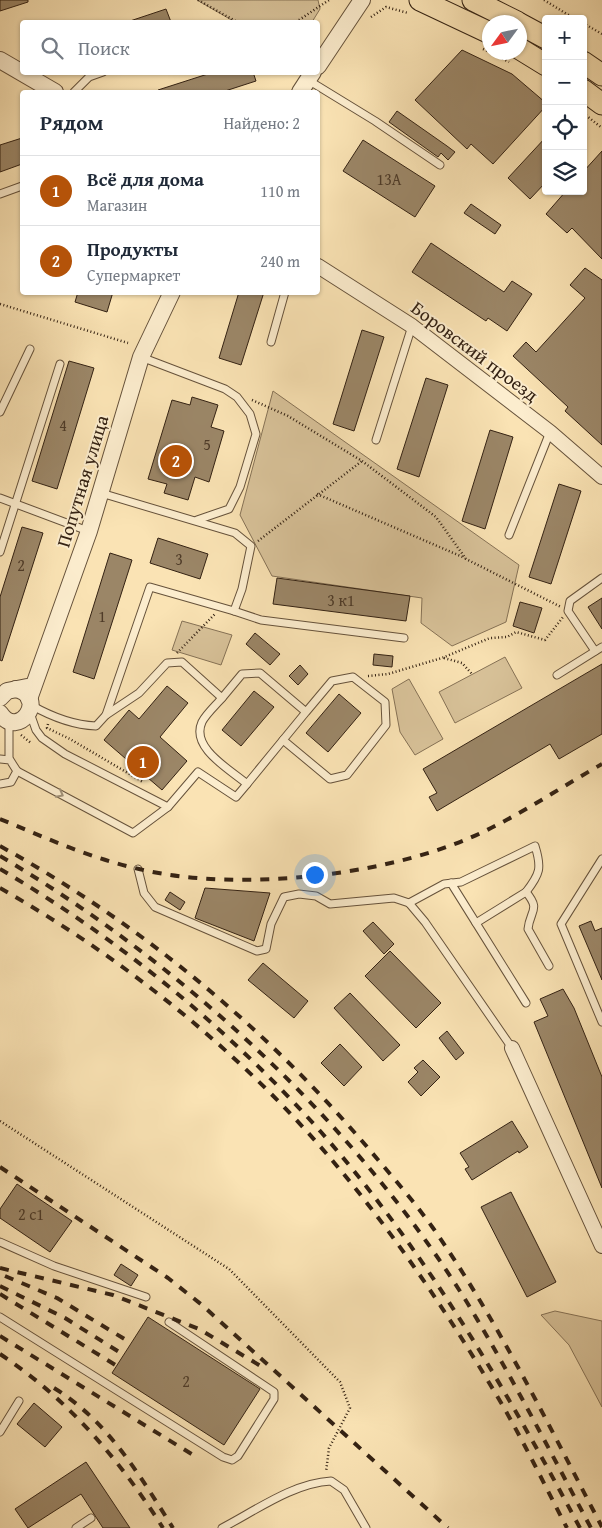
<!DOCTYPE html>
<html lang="ru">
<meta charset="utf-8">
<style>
body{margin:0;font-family:"Gentium Book Plus",serif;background:#f6f6f7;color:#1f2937}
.controls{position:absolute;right:15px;top:15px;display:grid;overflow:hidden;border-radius:5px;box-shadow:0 1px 4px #0004}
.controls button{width:45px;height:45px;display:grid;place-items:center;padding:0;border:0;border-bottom:1px solid #e0e1e3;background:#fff;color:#1f2937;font:25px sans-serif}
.compass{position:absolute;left:482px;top:15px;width:45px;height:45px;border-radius:50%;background:#fff;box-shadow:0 1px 4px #0004;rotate:237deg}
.you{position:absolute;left:314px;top:874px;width:18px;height:18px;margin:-12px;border:4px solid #fff;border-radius:50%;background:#1a73e8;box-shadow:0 0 0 8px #1a73e833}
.badge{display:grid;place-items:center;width:32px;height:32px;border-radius:50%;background:#b45309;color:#fff;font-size:16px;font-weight:700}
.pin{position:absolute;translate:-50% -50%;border:2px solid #fff;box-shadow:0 1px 5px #0006}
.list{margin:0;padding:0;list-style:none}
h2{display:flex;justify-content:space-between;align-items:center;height:65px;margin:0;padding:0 20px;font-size:21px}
h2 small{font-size:16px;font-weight:400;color:#747a83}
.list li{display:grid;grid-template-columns:32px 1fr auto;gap:15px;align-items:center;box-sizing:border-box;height:70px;padding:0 20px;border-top:1px solid #e0e1e3}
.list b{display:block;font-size:19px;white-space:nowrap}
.list p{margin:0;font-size:16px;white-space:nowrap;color:#747a83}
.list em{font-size:16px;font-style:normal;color:#747a83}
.icon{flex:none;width:28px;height:28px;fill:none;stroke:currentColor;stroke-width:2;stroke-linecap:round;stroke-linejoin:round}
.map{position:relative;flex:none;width:602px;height:1528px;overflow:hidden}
.search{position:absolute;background:#fff;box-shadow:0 1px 4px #0004;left:20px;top:20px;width:300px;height:55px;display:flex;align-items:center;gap:12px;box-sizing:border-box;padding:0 18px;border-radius:5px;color:#747a83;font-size:19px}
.panel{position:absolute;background:#fff;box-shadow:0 1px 4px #0004;left:20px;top:90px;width:300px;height:205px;border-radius:5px}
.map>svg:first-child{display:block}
.green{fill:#d8c299;stroke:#867256}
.building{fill:#9b8667;stroke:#342213}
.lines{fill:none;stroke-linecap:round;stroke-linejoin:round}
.service-casing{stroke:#66523b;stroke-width:9}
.minor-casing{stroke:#66523b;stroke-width:16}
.tertiary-casing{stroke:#66523b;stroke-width:18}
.primary-casing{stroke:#342213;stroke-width:23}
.path{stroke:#342213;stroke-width:2.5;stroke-dasharray:1 2.5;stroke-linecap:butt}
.service{stroke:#fcedce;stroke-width:7}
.minor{stroke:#fcedce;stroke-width:14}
.tertiary{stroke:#fcedce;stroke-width:16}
.primary{stroke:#fae3b4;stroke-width:21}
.rail{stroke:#342213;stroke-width:4;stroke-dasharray:9 9;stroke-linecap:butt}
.oneway{stroke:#a2927a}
.labels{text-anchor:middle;stroke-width:4;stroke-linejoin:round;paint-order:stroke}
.number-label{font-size:16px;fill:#4e3b28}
.street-label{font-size:19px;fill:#342213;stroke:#fcedce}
</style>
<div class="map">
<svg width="602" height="1528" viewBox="0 0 602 1528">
<rect width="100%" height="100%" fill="#fae3b4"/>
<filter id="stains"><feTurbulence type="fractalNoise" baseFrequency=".004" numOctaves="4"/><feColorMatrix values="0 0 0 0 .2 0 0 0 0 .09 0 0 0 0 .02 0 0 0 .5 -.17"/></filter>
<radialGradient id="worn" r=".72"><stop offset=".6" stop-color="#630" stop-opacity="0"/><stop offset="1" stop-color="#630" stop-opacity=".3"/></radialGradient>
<g class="green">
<polygon points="197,0 318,0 320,9 312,22 235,22"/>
<polygon points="273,391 519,565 506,622 452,646 421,623 422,598 272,576 240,515"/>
<polygon points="182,621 232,635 221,665 172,650"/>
<polygon points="505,657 522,688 455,723 439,692"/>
<polygon points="409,679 443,739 415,755 400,732 392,689"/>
<polygon points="555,1311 602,1321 602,1407 569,1345 541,1315"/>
</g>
<g class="building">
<polygon points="0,0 28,0 28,2 0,11"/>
<polygon points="166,9 171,22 130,22 130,21"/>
<polygon points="462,50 512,74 546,103 546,106 493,164 471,144 467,149 415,100"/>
<polygon points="214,72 253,72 256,81 222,92 159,92 158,90"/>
<polygon points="397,111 447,146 455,152 448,160 441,153 438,157 389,122"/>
<polygon points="546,137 546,182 530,199 508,178"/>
<polygon points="22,138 22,164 0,172 0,145"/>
<polygon points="363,140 435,186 415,217 343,171"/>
<polygon points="602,151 602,259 572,228 567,233 546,214 566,191 583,191 583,172"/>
<polygon points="471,204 501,225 495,234 464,213"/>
<polygon points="431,243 504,292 512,281 532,294 507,331 488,318 486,321 412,272"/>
<polygon points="585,268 602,280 602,445 565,411 568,407 513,356 526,342 536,352 585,298 570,285"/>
<polygon points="78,292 113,292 107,312 75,302"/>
<polygon points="239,292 264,292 241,365 219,358"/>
<polygon points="362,330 384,337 354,431 333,424"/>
<polygon points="69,361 94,368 57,489 32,481"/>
<polygon points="426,378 448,385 419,477 397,469"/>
<polygon points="192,397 218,405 211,427 224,431 209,482 195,477 188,500 164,493 167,484 148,479 172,400 190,405"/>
<polygon points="490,430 513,437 485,529 462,521"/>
<polygon points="559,484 581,491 551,584 529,577"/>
<polygon points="22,527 43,533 2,661 0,660 0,597"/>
<polygon points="158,538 208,554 200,579 150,563"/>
<polygon points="110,553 132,560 94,679 73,672"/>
<polygon points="277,578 410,596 406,621 273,604"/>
<polygon points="602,598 602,629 588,607"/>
<polygon points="520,602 542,608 534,633 513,626"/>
<polygon points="255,633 280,654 270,665 246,644"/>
<polygon points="374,654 393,656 392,667 373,665"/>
<polygon points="602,664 602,734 559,759 550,744 437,811 429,797 437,793 423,769"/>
<polygon points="300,665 308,674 298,685 289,676"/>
<polygon points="167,686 188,703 160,737 187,761 162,790 104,740 129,710 139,719"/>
<polygon points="254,691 274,707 241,746 222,730"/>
<polygon points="339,694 361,713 328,752 306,733"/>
<polygon points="205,888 270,893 254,941 195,918"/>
<polygon points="170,892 185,902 180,910 165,900"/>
<polygon points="591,921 595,931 602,928 602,980 579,926"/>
<polygon points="373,922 394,944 384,954 363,931"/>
<polygon points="390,951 441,1003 416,1028 365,976"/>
<polygon points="263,963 308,1001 294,1018 248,980"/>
<polygon points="563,989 574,1008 602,1077 602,1188 534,1022 548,1016 540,999"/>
<polygon points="350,993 400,1045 383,1061 334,1008"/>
<polygon points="447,1031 464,1053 456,1060 439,1038"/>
<polygon points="340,1044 362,1067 344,1086 321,1063"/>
<polygon points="423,1060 440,1077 421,1096 408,1082 418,1072 414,1068"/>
<polygon points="512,1121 528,1147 519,1153 518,1151 472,1180 465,1169 469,1167 460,1153"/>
<polygon points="17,1184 72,1221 50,1252 0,1218 0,1209"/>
<polygon points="511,1192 556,1282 527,1297 481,1207"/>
<polygon points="121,1264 138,1275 131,1286 114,1275"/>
<polygon points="148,1317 260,1389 224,1445 112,1373"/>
<polygon points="34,1403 62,1427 45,1447 17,1424"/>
<polygon points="86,1462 130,1528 103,1528 81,1494 28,1528 15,1509"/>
</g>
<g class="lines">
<defs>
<g id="service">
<polyline points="308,80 375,121 440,165"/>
<polyline points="74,92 89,77 103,72"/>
<polyline points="0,194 22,186"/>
<polyline points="271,342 285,292"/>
<polyline points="141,357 225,389 237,397 250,414 256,434 240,487 229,509 197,520"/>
<polyline points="0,412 30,349"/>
<polyline points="376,440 412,326"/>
<polyline points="0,498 88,531"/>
<polyline points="509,535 550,432"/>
<polyline points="0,552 60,364"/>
<polyline points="234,611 261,620 404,638"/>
<polyline points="595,651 568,611 570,601 602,578"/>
<polyline points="557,675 602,647"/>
<path d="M 222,698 C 216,705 206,714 202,722 C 190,748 231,770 247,784 L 283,740"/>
<path d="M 31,705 C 52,717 72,725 96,726 L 106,715 L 150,587 L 234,611 L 242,589 L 251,546 L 235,533 L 101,493"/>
<polyline points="30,713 36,730 42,738 65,754 168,807"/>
<polyline points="106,715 139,693 167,663 182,662 222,698 242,674 260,673 306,712 332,681 353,677 385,702 386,725 347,775 330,779 283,740 306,712"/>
<polyline points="0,759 10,760 17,771 11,782 0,784"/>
<polyline points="9,759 9,721"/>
<polyline points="17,771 133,833 168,807 198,772 236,797 247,784"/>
<polyline points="602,859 561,924 602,1022"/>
<polyline points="138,869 144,893 155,907 257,951 266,949 271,924 284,897 299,894 316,896 330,904 394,898 409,903 425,922 512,1048"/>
<polyline points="451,883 526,1003"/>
<path d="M 409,903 L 444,884 L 461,882 L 535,846 C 542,868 540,874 526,892"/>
<path d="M 476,923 L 526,892 C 541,910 530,910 528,929 L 549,966"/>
<polyline points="0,1242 54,1266 146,1297"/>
<polyline points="0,1317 223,1457 232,1460 238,1456 274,1399 274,1392 169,1322"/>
<polyline points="0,1432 19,1401"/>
<polyline points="76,1528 91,1518"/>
<path d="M 222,1528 C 255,1511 293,1483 331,1481 L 344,1490 L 366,1528"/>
</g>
<g id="minor">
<polyline points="318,266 412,326 550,432 602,477"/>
<polyline points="512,1048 602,1246"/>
</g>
<g id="tertiary">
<polyline points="0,60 55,92"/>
<polyline points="318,66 362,0"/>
<polyline points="300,92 313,72"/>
<polyline points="0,698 7,691 27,687"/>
<polyline points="29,699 89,531 141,357 172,292"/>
<path d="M 0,713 C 18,741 49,697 16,689"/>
</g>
<g id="primary">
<polyline points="420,0 490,33"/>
<polyline points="473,0 517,22"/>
<polyline points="520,24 546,38"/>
<polyline points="520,49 546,65"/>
<polyline points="583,62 602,75"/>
<polyline points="583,90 602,104"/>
</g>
</defs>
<use href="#service" class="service-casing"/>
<use href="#minor" class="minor-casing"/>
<use href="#tertiary" class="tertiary-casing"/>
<use href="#primary" class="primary-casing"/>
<g class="path">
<polyline points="198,0 237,22"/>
<polyline points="544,0 575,19"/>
<polyline points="371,17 386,7 408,13"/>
<polyline points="296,22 329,0"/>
<polyline points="583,23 602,34"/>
<polyline points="483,49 490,52"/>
<polyline points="490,52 509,62"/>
<polyline points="583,113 602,128"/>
<polyline points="0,304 128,343"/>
<polyline points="252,400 288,416 362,461 436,517 466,559 561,607"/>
<polyline points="317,494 465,558"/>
<polyline points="258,541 362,461"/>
<polyline points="177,653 215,614"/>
<polyline points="444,658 462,663 472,674"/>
<polyline points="368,676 388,674 442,658 490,638 507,637 516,632 545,640 563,617"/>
<polyline points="48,724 47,728 70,739 143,782"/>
<polyline points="21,735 31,743"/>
<polyline points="0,1121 229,1269 340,1382 350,1408 329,1448 326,1472"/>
</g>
<use href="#service" class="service"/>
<use href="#minor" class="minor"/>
<use href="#tertiary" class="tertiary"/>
<use href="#primary" class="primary"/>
<g class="rail">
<path d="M 0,819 C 46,838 90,858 139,869 C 239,893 398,876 491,828 C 529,809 565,785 602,764"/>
<path d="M 0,846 C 139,923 265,1027 368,1148 C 390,1174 413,1200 433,1228 C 498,1321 549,1426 602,1527"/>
<path d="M 0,856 C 181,963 357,1124 468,1304 C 512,1377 551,1453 591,1528"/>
<path d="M 0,869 C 119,939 229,1029 321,1132 C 425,1250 506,1389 580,1528"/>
<path d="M 0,888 C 93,941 178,1004 255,1078 C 352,1171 432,1286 500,1401 C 524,1442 545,1486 567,1528"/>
<polyline points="0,1167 168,1278 202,1305 448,1528"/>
<polyline points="0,1268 113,1295 199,1329 264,1368"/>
<polyline points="5,1276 57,1298 131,1343"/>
<polyline points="0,1286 65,1318 124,1355"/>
<polyline points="0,1294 117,1366"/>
<polyline points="0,1336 198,1458"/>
<path d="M 0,1354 C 68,1399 120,1460 163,1528"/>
<path d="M 54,1388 C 108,1421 140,1476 173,1528"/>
</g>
</g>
<defs><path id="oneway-chevron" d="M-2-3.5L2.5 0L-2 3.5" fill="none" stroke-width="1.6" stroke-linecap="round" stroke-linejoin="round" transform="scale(1.25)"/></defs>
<use class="oneway" href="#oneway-chevron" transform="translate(60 794) rotate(28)"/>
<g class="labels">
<g class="number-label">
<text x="389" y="185">13А</text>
<text x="63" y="431">4</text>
<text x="207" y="450">5</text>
<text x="179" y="565">3</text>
<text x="21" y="571">2</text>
<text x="341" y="606">3 к1</text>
<text x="102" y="622">1</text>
<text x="31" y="1220">2 с1</text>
<text x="186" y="1387">2</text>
</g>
<g class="street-label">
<text transform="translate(475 351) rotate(37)" y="7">Боровский проезд</text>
<text transform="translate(82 481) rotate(-73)" y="7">Попутная улица</text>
</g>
</g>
<rect width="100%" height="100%" filter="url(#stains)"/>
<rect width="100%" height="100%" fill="url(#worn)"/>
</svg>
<div class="controls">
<button>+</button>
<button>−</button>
<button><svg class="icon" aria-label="locate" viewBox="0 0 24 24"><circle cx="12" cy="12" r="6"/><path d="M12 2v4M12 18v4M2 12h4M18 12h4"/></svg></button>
<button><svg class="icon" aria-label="layers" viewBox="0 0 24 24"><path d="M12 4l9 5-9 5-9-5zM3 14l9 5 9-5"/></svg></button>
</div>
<svg class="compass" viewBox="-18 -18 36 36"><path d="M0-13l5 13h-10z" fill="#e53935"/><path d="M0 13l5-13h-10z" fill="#747a83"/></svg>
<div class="you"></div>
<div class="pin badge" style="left:143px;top:762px">1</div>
<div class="pin badge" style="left:176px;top:461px">2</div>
<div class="search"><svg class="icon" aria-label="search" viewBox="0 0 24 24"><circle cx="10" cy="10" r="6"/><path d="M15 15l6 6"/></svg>Поиск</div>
<section class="panel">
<h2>Рядом<small>Найдено: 2</small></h2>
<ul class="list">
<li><span class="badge">1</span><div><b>Всё для дома</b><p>Магазин</p></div><em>110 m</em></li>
<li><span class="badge">2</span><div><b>Продукты</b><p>Супермаркет</p></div><em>240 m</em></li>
</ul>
</section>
</div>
